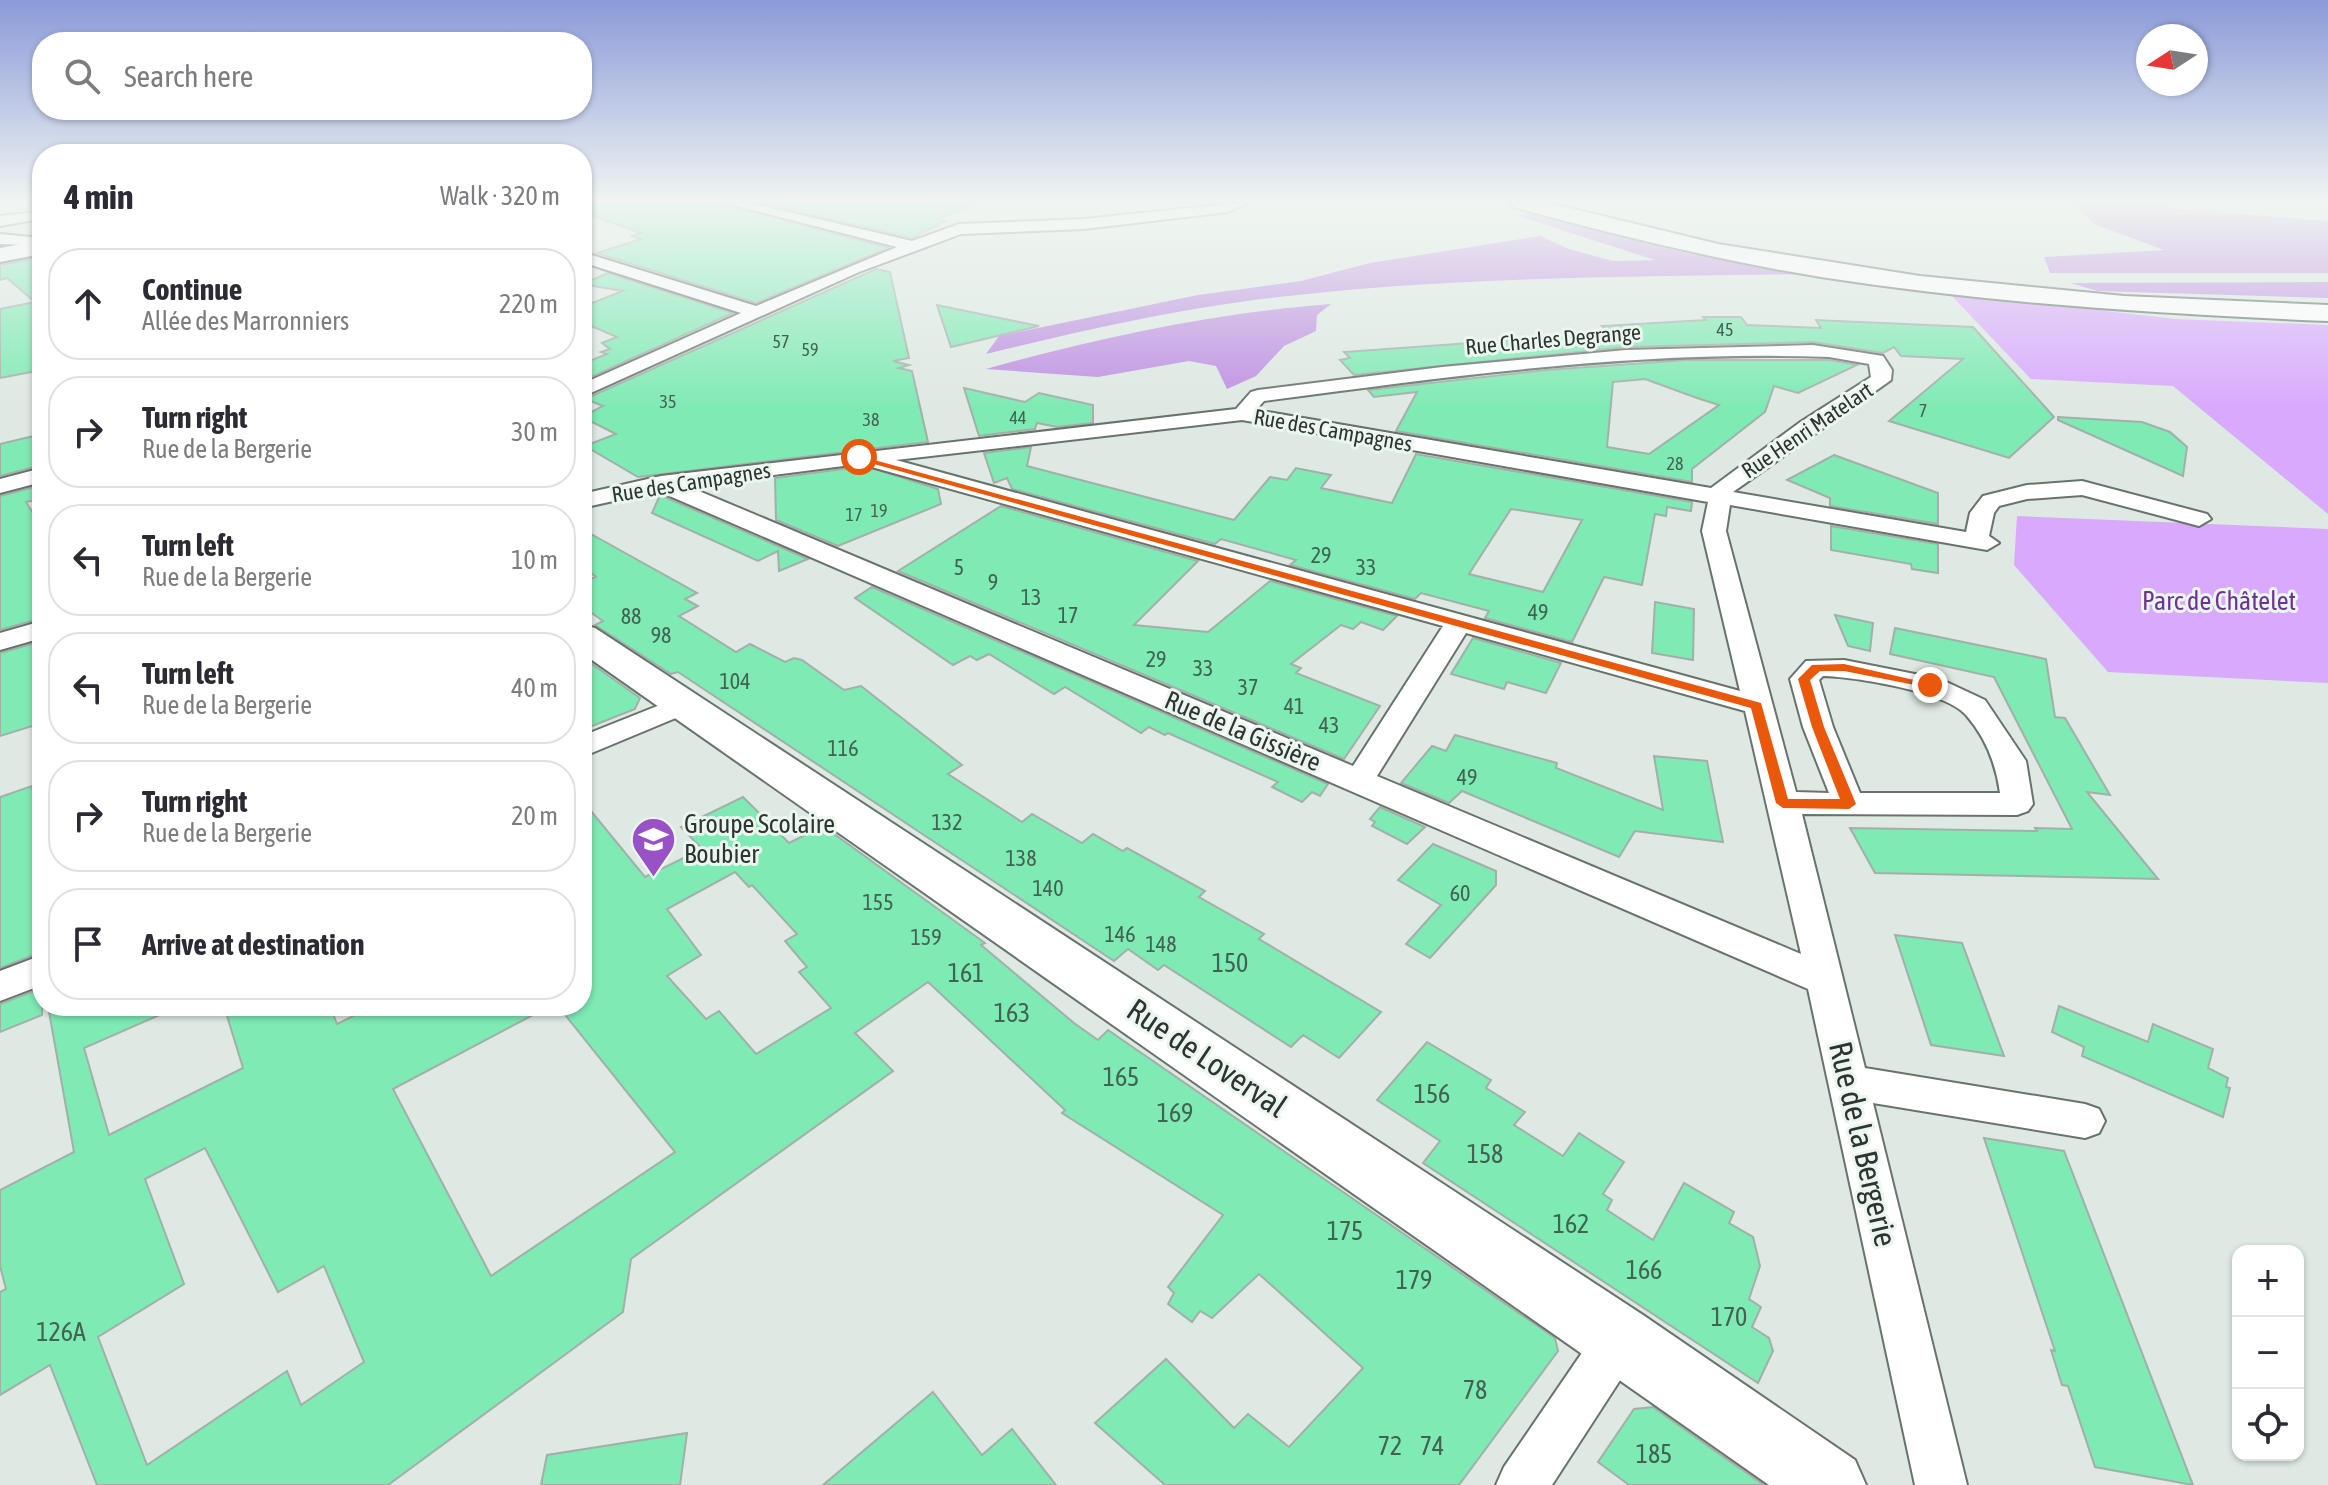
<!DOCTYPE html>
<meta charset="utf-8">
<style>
body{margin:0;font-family:"Asap Condensed",sans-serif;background:#f2f2f3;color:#2b2b33}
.controls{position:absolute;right:24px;bottom:24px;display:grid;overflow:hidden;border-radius:16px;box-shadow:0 2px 6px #0004}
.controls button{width:72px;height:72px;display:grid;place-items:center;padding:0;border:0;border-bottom:2px solid #e1e1e2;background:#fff;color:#2b2b33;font:40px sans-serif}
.compass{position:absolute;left:2136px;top:24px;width:72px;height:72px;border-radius:50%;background:#fff;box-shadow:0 2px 6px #0004;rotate:258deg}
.stop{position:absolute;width:24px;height:24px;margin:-18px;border:6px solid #ea580c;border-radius:50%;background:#fff}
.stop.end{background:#ea580c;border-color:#fff;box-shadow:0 2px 8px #0008}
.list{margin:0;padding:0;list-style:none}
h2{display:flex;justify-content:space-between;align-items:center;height:104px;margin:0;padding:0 32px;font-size:34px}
h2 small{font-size:26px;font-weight:400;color:#7c7c81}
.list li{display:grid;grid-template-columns:52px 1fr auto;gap:24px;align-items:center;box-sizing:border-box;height:112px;margin:0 16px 16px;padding:0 16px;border:2px solid #e1e1e2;border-radius:32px}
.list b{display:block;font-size:30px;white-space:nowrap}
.list p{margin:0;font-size:26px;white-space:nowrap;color:#7c7c81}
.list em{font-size:26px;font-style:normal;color:#7c7c81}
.icon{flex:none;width:44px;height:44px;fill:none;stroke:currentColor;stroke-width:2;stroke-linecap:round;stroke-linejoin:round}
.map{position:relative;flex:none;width:2328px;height:1485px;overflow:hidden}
.search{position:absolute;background:#fff;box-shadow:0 2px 6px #0004;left:32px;top:32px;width:560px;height:88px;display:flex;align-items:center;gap:20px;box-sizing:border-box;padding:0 28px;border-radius:32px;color:#7c7c81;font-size:30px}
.panel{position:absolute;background:#fff;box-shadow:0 2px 6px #0004;left:32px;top:144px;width:560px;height:872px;border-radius:32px}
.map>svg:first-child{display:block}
.green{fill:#d8a9fd}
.forest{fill:#be8fe2}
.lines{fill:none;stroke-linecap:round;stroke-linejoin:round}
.stream{stroke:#a072c3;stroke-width:6}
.building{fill:#7eeab4;stroke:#a3afa8;stroke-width:2;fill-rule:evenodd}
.street-casing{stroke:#68736c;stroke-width:4}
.secondary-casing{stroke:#68736c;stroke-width:4}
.primary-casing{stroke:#68736c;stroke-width:4}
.street{fill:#fff;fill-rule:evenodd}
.secondary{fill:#fff;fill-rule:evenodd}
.primary{fill:#fff;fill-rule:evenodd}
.route{fill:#ea580c}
.labels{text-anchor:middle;stroke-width:6;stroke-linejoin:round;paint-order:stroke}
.far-number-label{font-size:18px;fill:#436252}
.far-street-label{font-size:22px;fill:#2f3431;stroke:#eaf7ef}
.number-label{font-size:22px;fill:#436252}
.park-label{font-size:26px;fill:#6e3494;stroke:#eaf7ef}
.street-label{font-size:26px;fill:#2f3431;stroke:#eaf7ef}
.poi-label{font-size:26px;fill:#2f3431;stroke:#eaf7ef;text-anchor:start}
.near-number-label{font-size:26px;fill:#436252}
.near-street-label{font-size:32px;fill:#2f3431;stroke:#eaf7ef}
</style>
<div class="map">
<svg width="2328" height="1485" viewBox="0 0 2328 1485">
<rect width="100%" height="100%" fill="#dde9e2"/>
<g class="green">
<polygon points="1949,293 2175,319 2328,325 2328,514 2173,386 2031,379"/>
<polygon points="2017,516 2328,529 2328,683 2108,672 2014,565"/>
</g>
<g class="forest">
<polygon points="2071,202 2156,202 2178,209 2328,221 2328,273 2050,273 2044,257 2164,250 2094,224"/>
<path d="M 1527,213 L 1686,253 L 1821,274 C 1629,277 1437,276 1247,301 C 1159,313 1072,333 986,354 L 999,336 L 1198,295 L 1301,281 L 1370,263 L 1540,236 L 1569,249 L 1613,261 L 1655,260 L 1518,216 Z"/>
<polygon points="2328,282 2328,298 2098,291 2070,283"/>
<path d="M 1331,304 L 1317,315 L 1316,331 L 1284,346 L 1256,376 L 1227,389 L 1216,366 L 1189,361 L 1098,377 L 986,369 C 1102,337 1211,313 1331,304 Z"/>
</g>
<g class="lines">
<polyline class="stream" points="1453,202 1475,202"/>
</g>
<g class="building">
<polygon points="584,202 718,202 888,248 756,303 597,253 641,239 632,236 641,233 582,212"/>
<polygon points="759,202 975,202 976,204 937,219 946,221 912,238"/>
<polygon points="42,257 42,370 0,378 0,309 35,302 7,278 0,280 0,265"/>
<polygon points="876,269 890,272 909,358 893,361 909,365 899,368 912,371 928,442 638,477 585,446 616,434 582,417 603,406 585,399"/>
<polygon points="608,273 733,313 582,381 582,364 607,354 601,352 610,349 602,343 617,337 582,322 582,307 623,291 582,284"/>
<polygon points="937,305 1039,326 951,347"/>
<polygon points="1703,317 1741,317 1747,325 1821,328 1816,320 1973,327 2054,417 2009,458 1889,421 1963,359 1901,356 1894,347 1883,353 1813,342 1626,347 1354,375 1340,360 1350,358 1344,352 1610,333 1602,326 1706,320"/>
<path d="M 1687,360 L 1829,360 L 1857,365 L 1798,393 L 1774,386 L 1765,412 L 1692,469 L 1692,482 L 1396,431 L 1417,392 L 1374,397 L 1368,390 L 1546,370 ZM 1645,379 L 1697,398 L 1719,405 L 1649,454 L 1607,447 L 1613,382 Z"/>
<polygon points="964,388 1025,402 1039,393 1093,405 1093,423 1057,427 1037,423 1035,429 979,436"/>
<polygon points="2058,417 2142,422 2170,432 2187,447 2183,476 2058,420"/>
<polygon points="42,434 42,465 0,476 0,444"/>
<path d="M 1031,447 L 1027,466 L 1234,520 L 1270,477 L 1287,480 L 1296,468 L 1331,475 L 1321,488 L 1392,503 L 1416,454 L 1692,502 L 1691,511 L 1667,507 L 1666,516 L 1655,514 L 1642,585 L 1604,577 L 1572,642 L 1485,618 L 1489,611 L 1421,593 L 1415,599 L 1290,565 L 1296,560 L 1221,539 L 1215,544 L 1012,489 L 1007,478 L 994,483 L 984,453 ZM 1511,509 L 1582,520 L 1543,592 L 1469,574 Z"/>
<polygon points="1834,455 1938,493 1938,524 1830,506 1830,498 1787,480"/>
<polygon points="865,466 938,489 941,504 838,546 776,520 775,478"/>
<polygon points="42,485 42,499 26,502 42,527 42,618 0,630 0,496"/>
<polygon points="660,495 808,559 779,571 778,551 758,561 652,513"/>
<polygon points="1001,506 1198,561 1134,625 1208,632 1270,581 1397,616 1383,630 1361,622 1353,629 1341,625 1291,664 1301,668 1296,673 1380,706 1344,759 898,571"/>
<polygon points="1831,526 1938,544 1938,573 1912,569 1911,564 1831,550"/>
<polygon points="582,529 697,593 685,599 698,606 679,616 736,652 750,644 785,662 794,658 802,660 844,690 861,686 962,765 948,774 1022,822 1032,814 1082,843 1093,834 1123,851 1127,848 1205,891 1199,897 1264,934 1259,939 1381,1012 1339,1058 1303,1035 1291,1047 1164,965 1158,970 1128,949 1114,961 678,672 671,674 595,625 603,621 582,606 582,582 596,577 582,566"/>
<polygon points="872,587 1328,784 1320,796 1312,792 1302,802 1272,787 1278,782 1168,733 1165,735 1149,727 1141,733 1065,687 1054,694 989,654 977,660 970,656 953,665 855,598"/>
<polygon points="1655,602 1694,609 1693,660 1652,653"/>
<polygon points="1835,615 1873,623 1870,651 1848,646"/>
<polygon points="1895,628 2046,659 2055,717 2065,718 2110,795 2087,792 2158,879 1875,873 1850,828 2037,831 2035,828 2072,829 1994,677 1890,654"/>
<polygon points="1473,638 1561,663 1546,693 1507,682 1504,689 1451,674"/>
<polygon points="42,641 42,723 0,736 0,653"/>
<polygon points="582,657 640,698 635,709 582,730"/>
<polygon points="1455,735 1557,763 1556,768 1663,810 1654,756 1707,761 1723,842 1635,831 1619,857 1462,791 1449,803 1401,783 1432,746 1446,751"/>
<polygon points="32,786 38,820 42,818 42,952 0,968 0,797"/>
<path d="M 743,797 L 789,843 L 823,826 L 985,943 L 981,945 L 1074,1023 L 1098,1040 L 1108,1030 L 1555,1338 L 1558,1351 L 1459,1485 L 1165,1485 L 1095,1423 L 1166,1359 L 1234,1428 L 1248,1414 L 1289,1447 L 1363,1368 L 1259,1274 L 1212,1318 L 1200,1311 L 1192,1322 L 1168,1304 L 1174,1293 L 1168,1287 L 1223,1215 L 1062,1113 L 1065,1110 L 928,982 L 855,1033 L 893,1071 L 631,1259 L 623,1312 L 388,1485 L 97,1485 L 50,1365 L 0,1395 L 0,1292 L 6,1289 L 0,1266 L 0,1190 L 74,1152 L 48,1006 L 180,1006 L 84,1048 L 109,1135 L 243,1068 L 224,1006 L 330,1006 L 337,1024 L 373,1006 L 550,1006 L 393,1089 L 491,1276 L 675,1152 L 558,1006 L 582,1006 L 582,800 L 645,877 L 702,849 L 681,827 ZM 735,872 L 749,887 L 752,885 L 797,934 L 785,941 L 807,967 L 799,972 L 831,1008 L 756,1054 L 719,1011 L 706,1019 L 667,976 L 701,955 L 667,909 ZM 205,1148 L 278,1292 L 324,1266 L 364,1362 L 301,1405 L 287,1371 L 147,1465 L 98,1337 L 184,1284 L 145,1179 Z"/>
<polygon points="1380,807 1425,827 1407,844 1372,826 1375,822 1370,819"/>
<polygon points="1433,844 1496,871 1496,885 1430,958 1406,944 1441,905 1398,880"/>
<polygon points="1895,935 1962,943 2004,1056 1931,1045"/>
<polygon points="42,988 42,1015 0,1032 0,1004"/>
<polygon points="2059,1006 2148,1042 2153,1024 2213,1049 2208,1068 2228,1078 2226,1087 2230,1088 2223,1117 2082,1056 2084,1047 2052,1032"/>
<polygon points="1427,1042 1491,1080 1486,1088 1525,1112 1514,1125 1563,1156 1579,1133 1624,1162 1603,1194 1612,1200 1607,1210 1653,1240 1684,1183 1734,1212 1729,1223 1753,1237 1760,1266 1749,1299 1761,1307 1752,1327 1769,1338 1773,1351 1758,1383 1423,1163 1440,1141 1377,1100"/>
<polygon points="1984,1138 2064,1151 2193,1485 2095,1467 2068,1386 2062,1385 2051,1350 2055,1351"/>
<polygon points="933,1392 982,1455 1012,1429 1056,1485 823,1485"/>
<polygon points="1653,1407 1708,1446 1764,1485 1629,1485 1598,1462 1634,1409"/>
<polygon points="687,1433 680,1485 541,1485 547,1455"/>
</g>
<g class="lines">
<defs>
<g id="street">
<polygon points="721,202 746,202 912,241 959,224 1084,219 1248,202 1228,212 1084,229 961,234 859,272 582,397 582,384 741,313 582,262 582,252 756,306 897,247"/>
<polygon points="35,212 42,215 40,219 0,226 0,216"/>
<polygon points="0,234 41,238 42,252 32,251 29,245 0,244"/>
<path d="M 1813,345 L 1883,356 L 1892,370 L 1891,380 L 1733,492 L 1966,532 L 1970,513 L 1983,496 L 2027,485 L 2082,481 L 2207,514 L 2211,519 L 2199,526 L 2082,495 L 2027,499 L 1999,506 L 1994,513 L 1989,536 L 1999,543 L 1987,550 L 1730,505 L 1726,531 L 1796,792 L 1829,793 L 1803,727 L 1790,679 L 1806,661 L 1844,660 L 1940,679 L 1985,700 L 2026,761 L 2033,804 L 2028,811 L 2017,815 L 1802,814 L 1865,1068 L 2085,1104 L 2099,1109 L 2105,1121 L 2099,1133 L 2085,1138 L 1873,1103 L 1967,1485 L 1915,1485 L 1808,989 L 658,491 L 582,508 L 582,494 L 661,476 L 1236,409 L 1251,392 L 1258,390 L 1442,367 L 1626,350 ZM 1829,357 L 1869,364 L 1871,377 L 1799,423 L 1711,488 L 1256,410 L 1264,401 C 1451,376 1640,350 1829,357 ZM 1242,420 L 1708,502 L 1702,531 L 1740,691 L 896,460 ZM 867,463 L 868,466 L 1443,626 L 1353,766 L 687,486 ZM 1466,633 L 1745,711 L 1801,954 L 1377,776 ZM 1823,676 C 1855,677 1945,691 1966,715 C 1986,738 1996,764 2000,793 L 1860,793 L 1833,727 L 1819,680 Z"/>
<polygon points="42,468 42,482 0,493 0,479"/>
<polygon points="42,621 42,638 0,650 0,633"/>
<polygon points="685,695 695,698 699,704 695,710 582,757 582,736"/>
<polygon points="42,955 42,985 0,1001 0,971"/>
<polygon points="1620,1315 1637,1322 1644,1338 1637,1354 1552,1485 1496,1485 1504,1467 1603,1322"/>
</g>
<polygon id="secondary" points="582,625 595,628 1643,1315 1855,1460 1866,1485 1769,1485 582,653"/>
<g id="primary">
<path d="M 1510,202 L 1545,202 L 1718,244 L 1920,276 L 2124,296 L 2328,305 L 2328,321 C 2158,314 1989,303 1821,277 C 1717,260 1615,235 1513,207 Z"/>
<polygon points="42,240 42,254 0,262 0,248"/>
</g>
</defs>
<use href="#street" class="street-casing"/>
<use href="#secondary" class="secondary-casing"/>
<use href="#primary" class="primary-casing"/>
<use href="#street" class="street"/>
<use href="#secondary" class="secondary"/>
<use href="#primary" class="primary"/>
</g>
<linearGradient id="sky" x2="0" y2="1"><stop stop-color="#8b9ad9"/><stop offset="0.49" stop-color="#f0f5f2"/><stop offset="1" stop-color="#f0f5f2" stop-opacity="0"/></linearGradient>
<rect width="2328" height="410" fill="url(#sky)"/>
<polygon class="route" points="856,455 1761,703 1788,799 1840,799 1812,727 1798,679 1812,665 1844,664 1936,685 1930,688 1844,671 1820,671 1810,680 1824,727 1856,804 1849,809 1783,808 1776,803 1751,708 856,459"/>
<defs>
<symbol id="school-pin" viewBox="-11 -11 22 30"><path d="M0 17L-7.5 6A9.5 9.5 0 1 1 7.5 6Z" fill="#9852c6" stroke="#eaf7ef"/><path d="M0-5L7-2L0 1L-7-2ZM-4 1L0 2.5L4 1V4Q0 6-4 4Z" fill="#fff"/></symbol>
</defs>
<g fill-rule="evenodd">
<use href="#school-pin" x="628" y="814" width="51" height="69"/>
</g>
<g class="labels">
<g class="far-number-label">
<text x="1725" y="336">45</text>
<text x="781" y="348">57</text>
<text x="810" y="356">59</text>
<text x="668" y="408">35</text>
<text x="1923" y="417">7</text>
<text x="1018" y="424">44</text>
<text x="871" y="426">38</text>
<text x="1675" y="470">28</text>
<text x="879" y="517">19</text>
<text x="854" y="521">17</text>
</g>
<g class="far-street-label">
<text transform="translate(1553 339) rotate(-5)" y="8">Rue Charles Degrange</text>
<text transform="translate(1333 430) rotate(10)" y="8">Rue des Campagnes</text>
<text transform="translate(1807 430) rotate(-34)" y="8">Rue Henri Matelart</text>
<text transform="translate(691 482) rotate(-9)" y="8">Rue des Campagnes</text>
</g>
<g class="number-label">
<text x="1321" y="563">29</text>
<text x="959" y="575">5</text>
<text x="1366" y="575">33</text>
<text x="993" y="590">9</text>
<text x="1031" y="605">13</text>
<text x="1538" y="620">49</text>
<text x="1068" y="623">17</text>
<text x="631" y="624">88</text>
<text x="661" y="643">98</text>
<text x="1156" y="667">29</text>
<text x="1203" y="676">33</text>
<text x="735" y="689">104</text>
<text x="1248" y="695">37</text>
<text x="1294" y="714">41</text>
<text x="1329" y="733">43</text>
<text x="843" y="756">116</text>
<text x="1467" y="785">49</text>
<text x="947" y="830">132</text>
<text x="1021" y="866">138</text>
<text x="1048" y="896">140</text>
<text x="1460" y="901">60</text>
<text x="878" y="910">155</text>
<text x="1120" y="942">146</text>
<text x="926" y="945">159</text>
<text x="1161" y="952">148</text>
</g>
<g class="park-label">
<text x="2219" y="610">Parc de Châtelet</text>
</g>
<g class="street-label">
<text transform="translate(1243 731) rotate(23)" y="9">Rue de la Gissière</text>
</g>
<g class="poi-label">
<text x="684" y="833">Groupe Scolaire<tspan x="684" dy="30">Boubier</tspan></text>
</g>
<g class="near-number-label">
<text x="1230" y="972">150</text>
<text x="966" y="982">161</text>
<text x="1012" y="1022">163</text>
<text x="1121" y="1086">165</text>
<text x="1432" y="1103">156</text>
<text x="1175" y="1122">169</text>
<text x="1485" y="1163">158</text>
<text x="1571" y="1233">162</text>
<text x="1345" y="1240">175</text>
<text x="1644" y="1279">166</text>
<text x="1414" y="1289">179</text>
<text x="1729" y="1326">170</text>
<text x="61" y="1341">126A</text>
<text x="1475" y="1399">78</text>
<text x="1390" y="1455">72</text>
<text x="1432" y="1455">74</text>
<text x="1654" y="1463">185</text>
</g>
<g class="near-street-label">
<text transform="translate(1207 1058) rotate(34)" y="11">Rue de Loverval</text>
<text transform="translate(1863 1144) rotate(77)" y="11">Rue de la Bergerie</text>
</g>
</g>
</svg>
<div class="controls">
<button>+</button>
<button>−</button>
<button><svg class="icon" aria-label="locate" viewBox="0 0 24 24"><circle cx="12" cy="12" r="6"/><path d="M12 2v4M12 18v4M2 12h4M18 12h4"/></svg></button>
</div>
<svg class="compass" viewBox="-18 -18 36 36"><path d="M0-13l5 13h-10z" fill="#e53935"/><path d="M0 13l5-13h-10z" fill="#7c7c81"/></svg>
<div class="stop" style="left:859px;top:457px"></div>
<div class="stop end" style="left:1930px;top:685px"></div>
<div class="search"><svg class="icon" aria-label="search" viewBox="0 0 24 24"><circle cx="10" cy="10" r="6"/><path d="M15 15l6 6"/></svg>Search here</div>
<section class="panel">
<h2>4 min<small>Walk · 320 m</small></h2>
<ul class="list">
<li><svg class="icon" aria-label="ahead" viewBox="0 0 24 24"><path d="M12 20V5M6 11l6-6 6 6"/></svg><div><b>Continue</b><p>Allée des Marronniers</p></div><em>220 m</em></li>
<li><svg class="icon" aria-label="right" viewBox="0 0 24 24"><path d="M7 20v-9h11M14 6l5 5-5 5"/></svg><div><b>Turn right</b><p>Rue de la Bergerie</p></div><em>30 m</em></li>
<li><svg class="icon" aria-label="left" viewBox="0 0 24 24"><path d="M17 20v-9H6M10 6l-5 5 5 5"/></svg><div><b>Turn left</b><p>Rue de la Bergerie</p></div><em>10 m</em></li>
<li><svg class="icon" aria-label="left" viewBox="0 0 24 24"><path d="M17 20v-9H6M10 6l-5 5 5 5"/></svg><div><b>Turn left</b><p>Rue de la Bergerie</p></div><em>40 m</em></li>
<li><svg class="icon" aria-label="right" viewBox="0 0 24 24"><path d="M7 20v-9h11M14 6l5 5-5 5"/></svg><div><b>Turn right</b><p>Rue de la Bergerie</p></div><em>20 m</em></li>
<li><svg class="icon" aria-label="arrive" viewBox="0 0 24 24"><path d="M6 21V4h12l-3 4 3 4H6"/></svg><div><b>Arrive at destination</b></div></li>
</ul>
</section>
</div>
